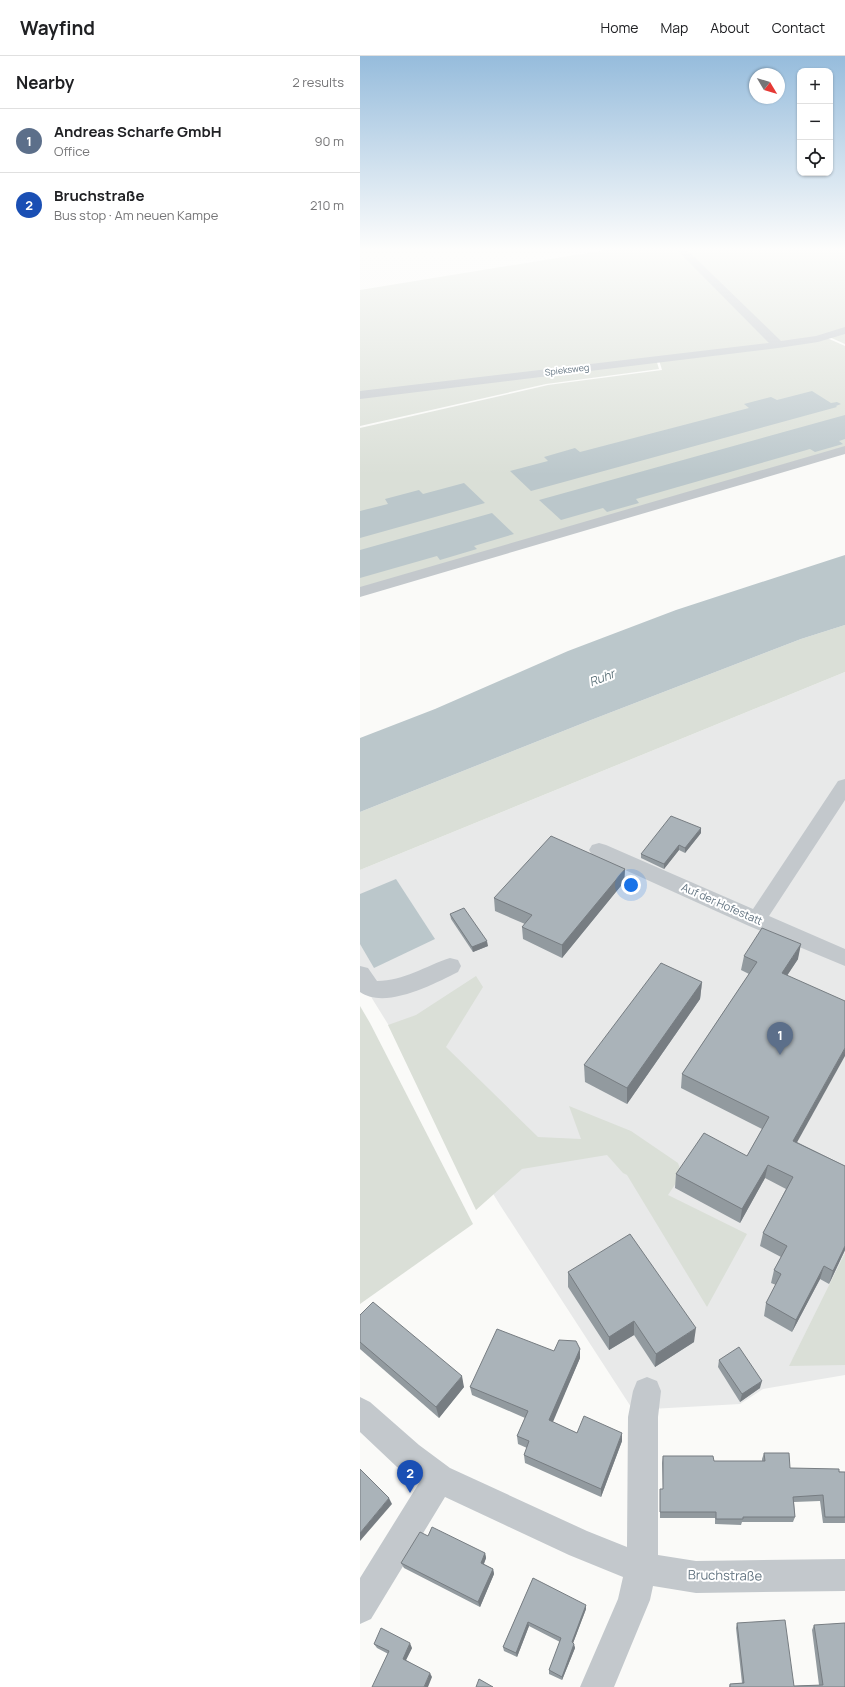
<!DOCTYPE html>
<meta charset="utf-8">
<style>
body{margin:0;font-family:Manrope,sans-serif;background:#f2f2f2;color:#202124}
.controls{position:absolute;right:12px;top:12px;display:grid;overflow:hidden;border-radius:8px;box-shadow:0 1px 3px #0004}
.controls button{width:36px;height:36px;display:grid;place-items:center;padding:0;border:0;border-bottom:1px solid #e0e0e0;background:#fff;color:#202124;font:20px sans-serif}
.compass{position:absolute;left:389px;top:12px;width:36px;height:36px;border-radius:50%;background:#fff;box-shadow:0 1px 3px #0004;rotate:128deg}
.you{position:absolute;left:271px;top:829px;width:14px;height:14px;margin:-10px;border:3px solid #fff;border-radius:50%;background:#1a73e8;box-shadow:0 0 0 6px #1a73e833}
.badge{display:grid;place-items:center;width:26px;height:26px;border-radius:50%;background:#1a73e8;color:#fff;font-size:13px;font-weight:700}
.pin{position:absolute;translate:-50% -33px;filter:drop-shadow(0 1px 2px #0008)}
.pin::after{content:'';position:absolute;top:21px;width:14px;height:12px;background:inherit;clip-path:polygon(0 0,100% 0,50% 100%)}
.list{margin:0;padding:0;list-style:none}
h2{display:flex;justify-content:space-between;align-items:center;height:52px;margin:0;padding:0 16px;font-size:17px}
h2 small{font-size:13px;font-weight:400;color:#757577}
.list li{display:grid;grid-template-columns:26px 1fr auto;gap:12px;align-items:center;box-sizing:border-box;height:64px;padding:0 16px;border-top:1px solid #e0e0e0}
.list b{display:block;font-size:15px;white-space:nowrap}
.list p{margin:0;font-size:13px;white-space:nowrap;color:#757577}
.list em{font-size:13px;font-style:normal;color:#757577}
.icon{flex:none;width:22px;height:22px;fill:none;stroke:currentColor;stroke-width:2;stroke-linecap:round;stroke-linejoin:round}
.map{position:relative;flex:none;width:485px;height:1631px;overflow:hidden}
header{display:flex;align-items:center;gap:24px;box-sizing:border-box;height:56px;padding:0 20px;background:#fff;border-bottom:1px solid #e0e0e0}
header strong{font-size:19px}
nav{display:flex;gap:22px;margin-inline-start:auto;font-size:14px}
main{display:flex}
aside{flex:1;background:#fff}
.map>svg:first-child{display:block}
.built{fill:#e8e9e9}
.green{fill:#dadfd7}
.water{fill:#bbc7cb}
.lines{fill:none;stroke-linecap:round;stroke-linejoin:round}
.minor{fill:#c3c8cc;fill-rule:evenodd}
.wall{fill:#929a9f}
.shaded-wall{fill:#777d82}
.building{fill:#aab3b9;stroke:#777d82}
.labels{text-anchor:middle;stroke-width:4;stroke-linejoin:round;paint-order:stroke}
.far-street-label{font-size:9px;fill:#657683;stroke:#fff}
.street-label{font-size:11px;fill:#657683;stroke:#fff}
.water-label{font-size:12px;font-style:italic;fill:#60757c;stroke:#fff}
.near-street-label{font-size:13px;fill:#657683;stroke:#fff}
</style>
<header>
<strong>Wayfind</strong>
<nav><a>Home</a><a>Map</a><a>About</a><a>Contact</a></nav>
</header>
<main>
<aside>
<h2>Nearby<small>2 results</small></h2>
<ul class="list">
<li><span class="badge" style="background:#5c6f8a">1</span><div><b>Andreas Scharfe GmbH</b><p>Office</p></div><em>90 m</em></li>
<li><span class="badge" style="background:#1a4fb4">2</span><div><b>Bruchstraße</b><p>Bus stop · Am neuen Kampe</p></div><em>210 m</em></li>
</ul>
</aside>
<div class="map">
<svg width="485" height="1631" viewBox="0 0 485 1631">
<rect width="100%" height="100%" fill="#fafaf8"/>
<polygon class="built" points="485,616 485,1319 403,1333 380,1348 273,1354 140,1149 0,923 0,814"/>
<g class="green">
<polygon points="264,191 485,191 485,288 467,280 296,303 299,313 186,328 0,370 0,234"/>
<polygon points="467,282 485,290 485,396 0,534 0,372 188,329 302,314 299,304"/>
<polygon points="485,569 485,616 0,814 0,756 231,664 441,583"/>
<polygon points="116,920 123,931 86,991 178,1081 221,1083 209,1050 271,1075 318,1107 322,1118 308,1139 387,1178 347,1251 267,1119 263,1117 247,1099 162,1113 116,1154 28,969 56,959"/>
<polygon points="0,950 10,967 113,1168 0,1248"/>
<polygon points="485,1197 485,1309 429,1310"/>
</g>
<g class="water">
<polygon points="452,335 471,347 477,346 481,348 476,350 477,351 171,435 150,415 188,405 184,401 215,392 220,396 389,352 384,348 411,341 417,344"/>
<polygon points="485,359 485,383 479,385 483,388 455,396 450,393 276,443 279,447 247,456 243,452 201,464 179,444"/>
<polygon points="104,427 125,447 0,482 0,455 28,448 25,443 59,434 63,438"/>
<polygon points="132,457 154,478 114,490 117,493 80,504 77,500 0,522 0,494"/>
<polygon points="485,499 485,569 441,583 231,664 0,756 0,682 75,653 208,595 316,554"/>
<polygon points="36,823 75,883 14,912 0,888 0,838"/>
</g>
<g class="lines">
<g class="minor">
<polygon points="314,191 324,191 421,285 456,280 485,271 485,278 458,286 418,292 0,343 0,335 409,287"/>
<polygon points="485,390 485,398 0,541 0,531"/>
<polygon points="485,723 485,744 409,860 485,893 485,910 389,870 232,799 229,794 232,789 239,787 246,789 393,853 478,725"/>
<path d="M 90,902 L 98,904 L 101,910 L 98,916 C 74,928 25,954 0,936 L 0,910 L 8,912 L 17,925 C 44,925 65,910 90,902 Z"/>
<polygon points="287,1321 297,1325 301,1335 298,1361 298,1499 336,1505 485,1503 485,1535 336,1537 293,1530 290,1544 254,1631 220,1631 258,1543 263,1521 209,1499 85,1441 11,1563 0,1568 0,1522 59,1427 37,1411 0,1376 0,1341 10,1346 59,1389 90,1412 227,1475 267,1491 268,1361 273,1335 277,1325"/>
</g>
</g>
<g class="wall">
<polygon points="341,777 325,797 319,794 304,813 281,802 281,798"/>
<polygon points="265,813 264,826 202,902 163,883 162,871 165,868 135,855 134,842"/>
<polygon points="90,858 128,890 113,896 91,863"/>
<polygon points="384,900 438,903 427,919 437,1086 485,1110 485,1194 469,1228 460,1223 432,1276 404,1260 406,1247 416,1229 411,1227 414,1214 421,1201 400,1190 403,1177 426,1133 405,1122 380,1167 315,1132 316,1118 387,1100 402,1073 321,1032 322,1018 389,918 381,914"/>
<polygon points="342,926 340,943 267,1048 225,1026 224,1009"/>
<polygon points="208,1216 334,1286 295,1311 274,1279 249,1294 208,1231"/>
<polygon points="0,1259 104,1331 79,1362 0,1293"/>
<polygon points="220,1293 220,1302 192,1366 217,1377 262,1385 241,1441 165,1407 164,1399 167,1392 158,1388 157,1380 165,1362 112,1339 110,1331 194,1295"/>
<polygon points="359,1304 400,1332 380,1346 358,1311"/>
<polygon points="404,1397 430,1412 485,1416 485,1467 463,1467 460,1445 434,1446 435,1461 433,1466 382,1466 381,1469 355,1468 355,1462 300,1462 300,1433 303,1433 302,1407 303,1400 354,1405 402,1405 402,1403"/>
<polygon points="68,1480 125,1497 126,1502 124,1508 133,1513 134,1518 120,1551 44,1512 41,1507"/>
<polygon points="173,1522 226,1553 213,1587 215,1592 202,1624 189,1618 189,1614 200,1586 169,1570 157,1601 144,1595 143,1591"/>
<polygon points="377,1567 434,1630 459,1629 452,1574 454,1569 485,1631 369,1631 370,1628 382,1627 376,1572"/>
<polygon points="14,1588 52,1592 46,1604 72,1621 17,1592"/>
</g>
<g class="shaded-wall">
<polygon points="341,772 341,777 325,797 325,792"/>
<polygon points="319,789 319,794 304,813 304,808"/>
<polygon points="265,813 264,826 202,902 202,889"/>
<polygon points="127,885 128,890 113,896 112,891"/>
<polygon points="441,888 438,903 419,932 422,917"/>
<polygon points="342,926 340,943 267,1048 267,1032"/>
<polygon points="485,992 485,1000 430,1099 433,1085"/>
<polygon points="408,1109 405,1122 380,1167 382,1153"/>
<polygon points="485,1190 485,1194 469,1228 473,1215"/>
<polygon points="464,1210 460,1223 432,1276 436,1264"/>
<polygon points="274,1265 274,1279 249,1294 249,1281"/>
<polygon points="336,1272 334,1286 295,1311 296,1298"/>
<polygon points="220,1293 220,1302 190,1373 189,1364"/>
<polygon points="102,1320 104,1331 79,1362 76,1351"/>
<polygon points="402,1325 400,1332 380,1346 382,1338"/>
<polygon points="262,1377 262,1385 241,1441 241,1433"/>
<polygon points="29,1442 32,1448 0,1485 0,1477"/>
<polygon points="125,1497 126,1502 122,1512 121,1507"/>
<polygon points="133,1513 134,1518 120,1551 118,1546"/>
<polygon points="226,1549 226,1553 212,1590 212,1586"/>
<polygon points="168,1566 169,1570 157,1601 156,1597"/>
<polygon points="50,1587 52,1592 45,1606 43,1603"/>
<polygon points="214,1588 215,1592 202,1624 202,1621"/>
<polygon points="70,1617 72,1621 68,1631 64,1631"/>
</g>
<g class="building">
<polygon points="311,760 341,772 325,792 319,789 304,808 281,798"/>
<polygon points="191,780 265,813 202,889 162,871 172,859 134,842"/>
<polygon points="104,852 127,885 112,891 90,858"/>
<polygon points="402,872 441,888 422,917 485,945 485,992 433,1085 485,1110 485,1190 473,1215 464,1210 436,1264 406,1247 421,1218 414,1214 427,1190 403,1177 433,1121 408,1109 382,1153 316,1118 344,1077 387,1100 409,1061 322,1018 397,906 384,900"/>
<polygon points="301,907 342,926 267,1032 224,1009"/>
<polygon points="270,1178 336,1272 296,1298 274,1265 249,1281 208,1216"/>
<polygon points="13,1246 102,1320 76,1351 0,1286 0,1259"/>
<polygon points="137,1273 194,1295 199,1284 216,1285 220,1293 189,1364 217,1377 224,1360 262,1377 241,1433 164,1399 169,1385 157,1380 168,1355 110,1331"/>
<polygon points="379,1291 402,1325 382,1338 359,1304"/>
<polygon points="404,1397 429,1397 430,1412 479,1413 479,1416 485,1416 485,1461 465,1461 463,1439 433,1441 435,1461 383,1461 383,1463 356,1463 356,1456 300,1456 300,1433 303,1433 303,1400 353,1400 354,1405 405,1405"/>
<polygon points="0,1413 29,1442 0,1477"/>
<polygon points="72,1471 125,1497 121,1507 133,1513 118,1546 41,1507 60,1476 68,1480"/>
<polygon points="173,1522 226,1549 212,1586 214,1588 202,1621 189,1614 201,1582 168,1566 156,1597 143,1591"/>
<polygon points="425,1564 434,1630 463,1629 454,1569 485,1567 485,1631 370,1631 370,1628 384,1627 377,1567"/>
<polygon points="21,1572 50,1587 43,1603 70,1617 64,1631 12,1631 29,1595 14,1588"/>
<polygon points="119,1623 133,1631 116,1631"/>
</g>
<linearGradient id="sky" x2="0" y2="1"><stop stop-color="#96bcdc"/><stop offset="0.46" stop-color="#fdfdfc"/><stop offset="1" stop-color="#fdfdfc" stop-opacity="0"/></linearGradient>
<rect width="485" height="419" fill="url(#sky)"/>
<g class="labels">
<g class="far-street-label">
<text transform="translate(207 314) rotate(-7)" y="3">Spieksweg</text>
</g>
<g class="street-label">
<text transform="translate(362 848) rotate(24)" y="4">Auf der Hofestatt</text>
</g>
<g class="water-label">
<text transform="translate(242 622) rotate(-21)" y="4">Ruhr</text>
</g>
<g class="near-street-label">
<text transform="translate(365 1519) rotate(1)" y="5">Bruchstraße</text>
</g>
</g>
</svg>
<div class="controls">
<button>+</button>
<button>−</button>
<button><svg class="icon" aria-label="locate" viewBox="0 0 24 24"><circle cx="12" cy="12" r="6"/><path d="M12 2v4M12 18v4M2 12h4M18 12h4"/></svg></button>
</div>
<svg class="compass" viewBox="-18 -18 36 36"><path d="M0-13l5 13h-10z" fill="#e53935"/><path d="M0 13l5-13h-10z" fill="#757577"/></svg>
<div class="you"></div>
<div class="pin badge" style="left:420px;top:999px;background:#5c6f8a">1</div>
<div class="pin badge" style="left:50px;top:1437px;background:#1a4fb4">2</div>
</div>
</main>
